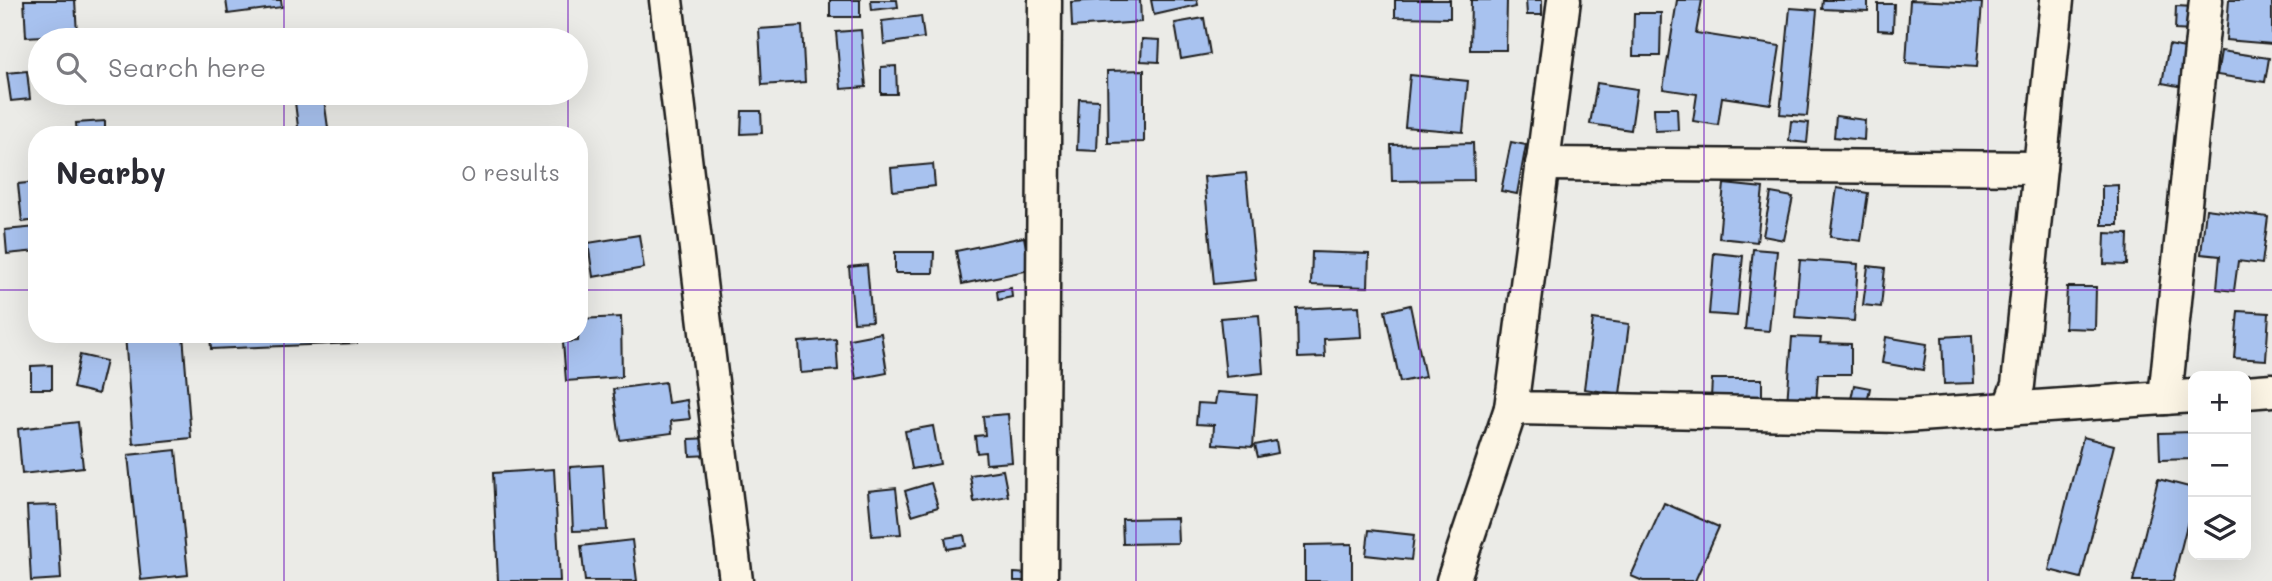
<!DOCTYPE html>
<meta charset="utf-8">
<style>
body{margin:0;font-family:Mali,sans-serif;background:#f2f2f3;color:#2b2b33}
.controls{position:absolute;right:21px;bottom:21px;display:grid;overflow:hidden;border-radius:14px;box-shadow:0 7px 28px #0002}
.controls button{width:63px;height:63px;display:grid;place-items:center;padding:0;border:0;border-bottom:2px solid #e1e1e2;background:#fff;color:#2b2b33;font:35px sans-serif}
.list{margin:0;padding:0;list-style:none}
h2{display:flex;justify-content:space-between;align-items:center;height:91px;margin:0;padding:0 28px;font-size:30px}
h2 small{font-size:23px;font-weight:400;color:#7c7c81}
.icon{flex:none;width:38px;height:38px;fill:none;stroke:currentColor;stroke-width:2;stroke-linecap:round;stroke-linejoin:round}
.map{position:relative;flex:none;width:2272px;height:581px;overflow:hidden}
.search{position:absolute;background:#fff;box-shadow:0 7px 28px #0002;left:28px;top:28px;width:560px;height:77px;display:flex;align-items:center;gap:18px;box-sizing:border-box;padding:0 24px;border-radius:38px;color:#7c7c81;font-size:26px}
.panel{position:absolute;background:#fff;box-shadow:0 7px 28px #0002;left:28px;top:126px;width:560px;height:217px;border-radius:28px}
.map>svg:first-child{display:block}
.building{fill:#a8c2ef;stroke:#1c1c1c;stroke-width:2}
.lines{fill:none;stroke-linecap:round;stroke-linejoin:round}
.street-casing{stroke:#1c1c1c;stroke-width:37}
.street{stroke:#fcf5e5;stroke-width:32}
.grid{fill:none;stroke:#7b2cbf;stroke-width:2;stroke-opacity:0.55}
</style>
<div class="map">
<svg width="2272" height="581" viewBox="0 0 2272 581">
<rect width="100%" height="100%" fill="#ebebe7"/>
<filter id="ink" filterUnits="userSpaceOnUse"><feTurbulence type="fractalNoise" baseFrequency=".0143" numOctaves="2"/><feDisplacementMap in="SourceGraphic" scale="14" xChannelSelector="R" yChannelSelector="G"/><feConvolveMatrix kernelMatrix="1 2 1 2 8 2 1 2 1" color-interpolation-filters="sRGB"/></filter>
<g filter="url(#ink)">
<g class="building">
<polygon points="24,0 75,0 77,34 26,37"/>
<polygon points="226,0 281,0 282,7 228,14"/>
<rect x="830" y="0" width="30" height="17"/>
<polygon points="871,0 897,0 898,7 872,10"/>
<polygon points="1098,0 1140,0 1141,22 1072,27 1071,2"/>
<polygon points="1151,0 1197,0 1198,5 1154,15"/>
<polygon points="1395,0 1450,0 1450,18 1395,17"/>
<polygon points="1471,0 1507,0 1506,50 1470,50"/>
<polygon points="1526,0 1542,0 1542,15 1527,15"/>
<polygon points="1677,0 1702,0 1696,33 1780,46 1771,104 1722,97 1718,125 1693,121 1697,94 1663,89"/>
<polygon points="1823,0 1868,0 1868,11 1822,9"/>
<polygon points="1910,0 1982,3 1977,67 1906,63"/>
<polygon points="2229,0 2272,0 2272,44 2226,40"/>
<polygon points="1878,4 1894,4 1893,31 1878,30"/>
<polygon points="2176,6 2194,7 2193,31 2175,30"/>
<polygon points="1790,8 1817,10 1807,116 1780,114"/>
<polygon points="1634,13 1661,13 1660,56 1633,56"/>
<polygon points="921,16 924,38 884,44 882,21"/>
<polygon points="1204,18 1210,54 1181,59 1175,23"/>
<polygon points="802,26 805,82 762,85 759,29"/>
<polygon points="861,30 866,87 841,89 836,32"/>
<polygon points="1142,39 1160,40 1159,62 1141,61"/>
<polygon points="2169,45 2196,50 2189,88 2162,83"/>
<polygon points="2221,51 2269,58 2265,82 2217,75"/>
<polygon points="896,66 897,94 881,94 881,67"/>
<polygon points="1144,70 1144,142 1108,143 1107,71"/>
<polygon points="27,71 30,99 11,101 7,73"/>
<polygon points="1410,75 1468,81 1463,132 1405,127"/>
<polygon points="1597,83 1637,89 1631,130 1590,124"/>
<polygon points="324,99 329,135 299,135 295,102"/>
<polygon points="1079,99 1099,100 1097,151 1077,150"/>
<polygon points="1654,108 1677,108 1678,130 1655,131"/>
<polygon points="742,111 761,111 762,133 741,134"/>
<polygon points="1836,116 1865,120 1864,140 1834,137"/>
<polygon points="105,121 105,135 77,135 76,123"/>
<polygon points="1791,121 1809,123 1807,143 1789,141"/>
<polygon points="1511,142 1526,145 1517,194 1501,191"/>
<polygon points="1473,143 1474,180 1392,181 1391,145"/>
<polygon points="933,164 935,186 893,191 891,168"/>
<polygon points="1246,173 1256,280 1214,284 1204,177"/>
<polygon points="37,182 37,220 22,222 18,184"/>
<polygon points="1724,184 1763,188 1757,242 1719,238"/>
<polygon points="2118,185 2118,225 2102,225 2102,186"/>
<polygon points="1837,188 1868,193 1861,241 1830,237"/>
<polygon points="1771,193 1793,197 1784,240 1763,236"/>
<polygon points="2206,209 2268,217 2262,264 2238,261 2234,291 2217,289 2220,256 2201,254"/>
<polygon points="37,227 37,251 7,254 5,230"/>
<polygon points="2105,233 2128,234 2127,265 2104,264"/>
<polygon points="639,235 644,268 593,277 588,243"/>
<polygon points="1024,237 1030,270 962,284 956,251"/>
<polygon points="1753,249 1777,251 1769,331 1745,329"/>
<polygon points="895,252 934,252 933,273 895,273"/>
<polygon points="1312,252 1369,254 1368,287 1311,285"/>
<polygon points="1714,253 1743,256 1737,316 1709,314"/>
<polygon points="1800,260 1858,264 1854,321 1795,317"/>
<polygon points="867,265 872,321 854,322 849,267"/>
<polygon points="1868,266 1885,268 1881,307 1863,305"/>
<polygon points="2067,287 2096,287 2095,329 2065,328"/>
<polygon points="1011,288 1012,297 998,300 997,291"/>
<polygon points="1410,305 1425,377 1400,382 1385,311"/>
<polygon points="1359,306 1361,337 1324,339 1325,357 1298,358 1297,309"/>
<polygon points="2238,311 2269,313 2266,360 2234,358"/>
<polygon points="1259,315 1263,373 1226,377 1220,318"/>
<polygon points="621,317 622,377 566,381 563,342 578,341 579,319"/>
<polygon points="1593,319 1629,324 1620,394 1584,389"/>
<polygon points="881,333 887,373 856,379 849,339"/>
<polygon points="125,334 183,334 191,438 133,444"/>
<polygon points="210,334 357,334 357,343 211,349"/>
<polygon points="1972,335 1974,383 1944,384 1942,337"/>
<polygon points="1792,337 1821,338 1820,343 1851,344 1851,374 1818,374 1816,405 1787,404"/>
<polygon points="1886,337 1927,344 1923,370 1882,363"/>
<polygon points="836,339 838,370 801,373 799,342"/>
<polygon points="80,355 106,361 98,394 73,388"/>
<polygon points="52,365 52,389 31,389 31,366"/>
<polygon points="1712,379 1762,379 1762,398 1711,398"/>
<polygon points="665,382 668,403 687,400 690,419 671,421 672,433 620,440 613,389"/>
<polygon points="1854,385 1870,388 1866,408 1850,404"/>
<polygon points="1217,392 1257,395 1253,447 1213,444 1214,425 1196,424 1198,403 1215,404"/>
<polygon points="1008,414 1012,462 986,464 985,452 977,453 975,436 985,435 983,416"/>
<polygon points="78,422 83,467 22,474 18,429"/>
<polygon points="933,426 940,464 912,469 905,431"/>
<polygon points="2192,432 2193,459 2160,460 2159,433"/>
<polygon points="2083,437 2114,445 2081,578 2049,570"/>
<polygon points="710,438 711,455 690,456 689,439"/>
<polygon points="1276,441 1278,453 1258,457 1255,445"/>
<polygon points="176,450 188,575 141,580 128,455"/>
<polygon points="603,465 607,530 573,531 570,467"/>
<polygon points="554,469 560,581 498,581 493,473"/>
<polygon points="1003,470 1008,496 974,502 970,475"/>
<polygon points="2158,479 2193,488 2193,501 2173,581 2133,581"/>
<polygon points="931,483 938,507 912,515 905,491"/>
<polygon points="896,488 901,534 872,536 868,491"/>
<polygon points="1664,503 1719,527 1695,581 1643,581 1631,576"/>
<polygon points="57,505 61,579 31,581 27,506"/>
<polygon points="1177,518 1178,543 1123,544 1122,519"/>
<polygon points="1369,530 1414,535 1411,560 1366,555"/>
<polygon points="964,535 966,546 947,549 945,538"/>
<polygon points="632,540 637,581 585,581 581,546"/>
<polygon points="1352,544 1352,581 1305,581 1305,545"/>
<polygon points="1014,573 1028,574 1028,581 1014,581"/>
</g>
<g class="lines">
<defs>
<g id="street">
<polyline points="666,0 736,581"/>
<polyline points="1564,0 1511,408 1904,416 2193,396"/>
<polyline points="1542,164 2040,168"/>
<polyline points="2246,392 2272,390"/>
<polyline points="2165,398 2206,0"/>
<polyline points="2009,409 2018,385 2057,0"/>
<polyline points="1041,581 1045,0"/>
<polyline points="1453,581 1511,408"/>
</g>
</defs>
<use href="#street" class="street-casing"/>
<use href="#street" class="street"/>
</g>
</g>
<path class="grid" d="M 284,0 L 284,40M 568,0 L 568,40M 852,0 L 852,581M 1136,0 L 1136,581M 1420,0 L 1420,581M 1704,0 L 1704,581M 1988,0 L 1988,581M 284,93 L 284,135M 568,93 L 568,135M 0,290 L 37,290M 579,290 L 2272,290M 284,334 L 284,581M 568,334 L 568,581"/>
</svg>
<div class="controls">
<button>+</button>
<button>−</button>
<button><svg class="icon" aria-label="layers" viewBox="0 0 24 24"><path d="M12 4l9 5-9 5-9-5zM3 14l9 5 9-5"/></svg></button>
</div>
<div class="search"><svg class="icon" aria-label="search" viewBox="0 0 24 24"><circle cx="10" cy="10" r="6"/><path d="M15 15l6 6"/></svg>Search here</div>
<section class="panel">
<h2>Nearby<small>0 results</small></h2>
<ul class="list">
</ul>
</section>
</div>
